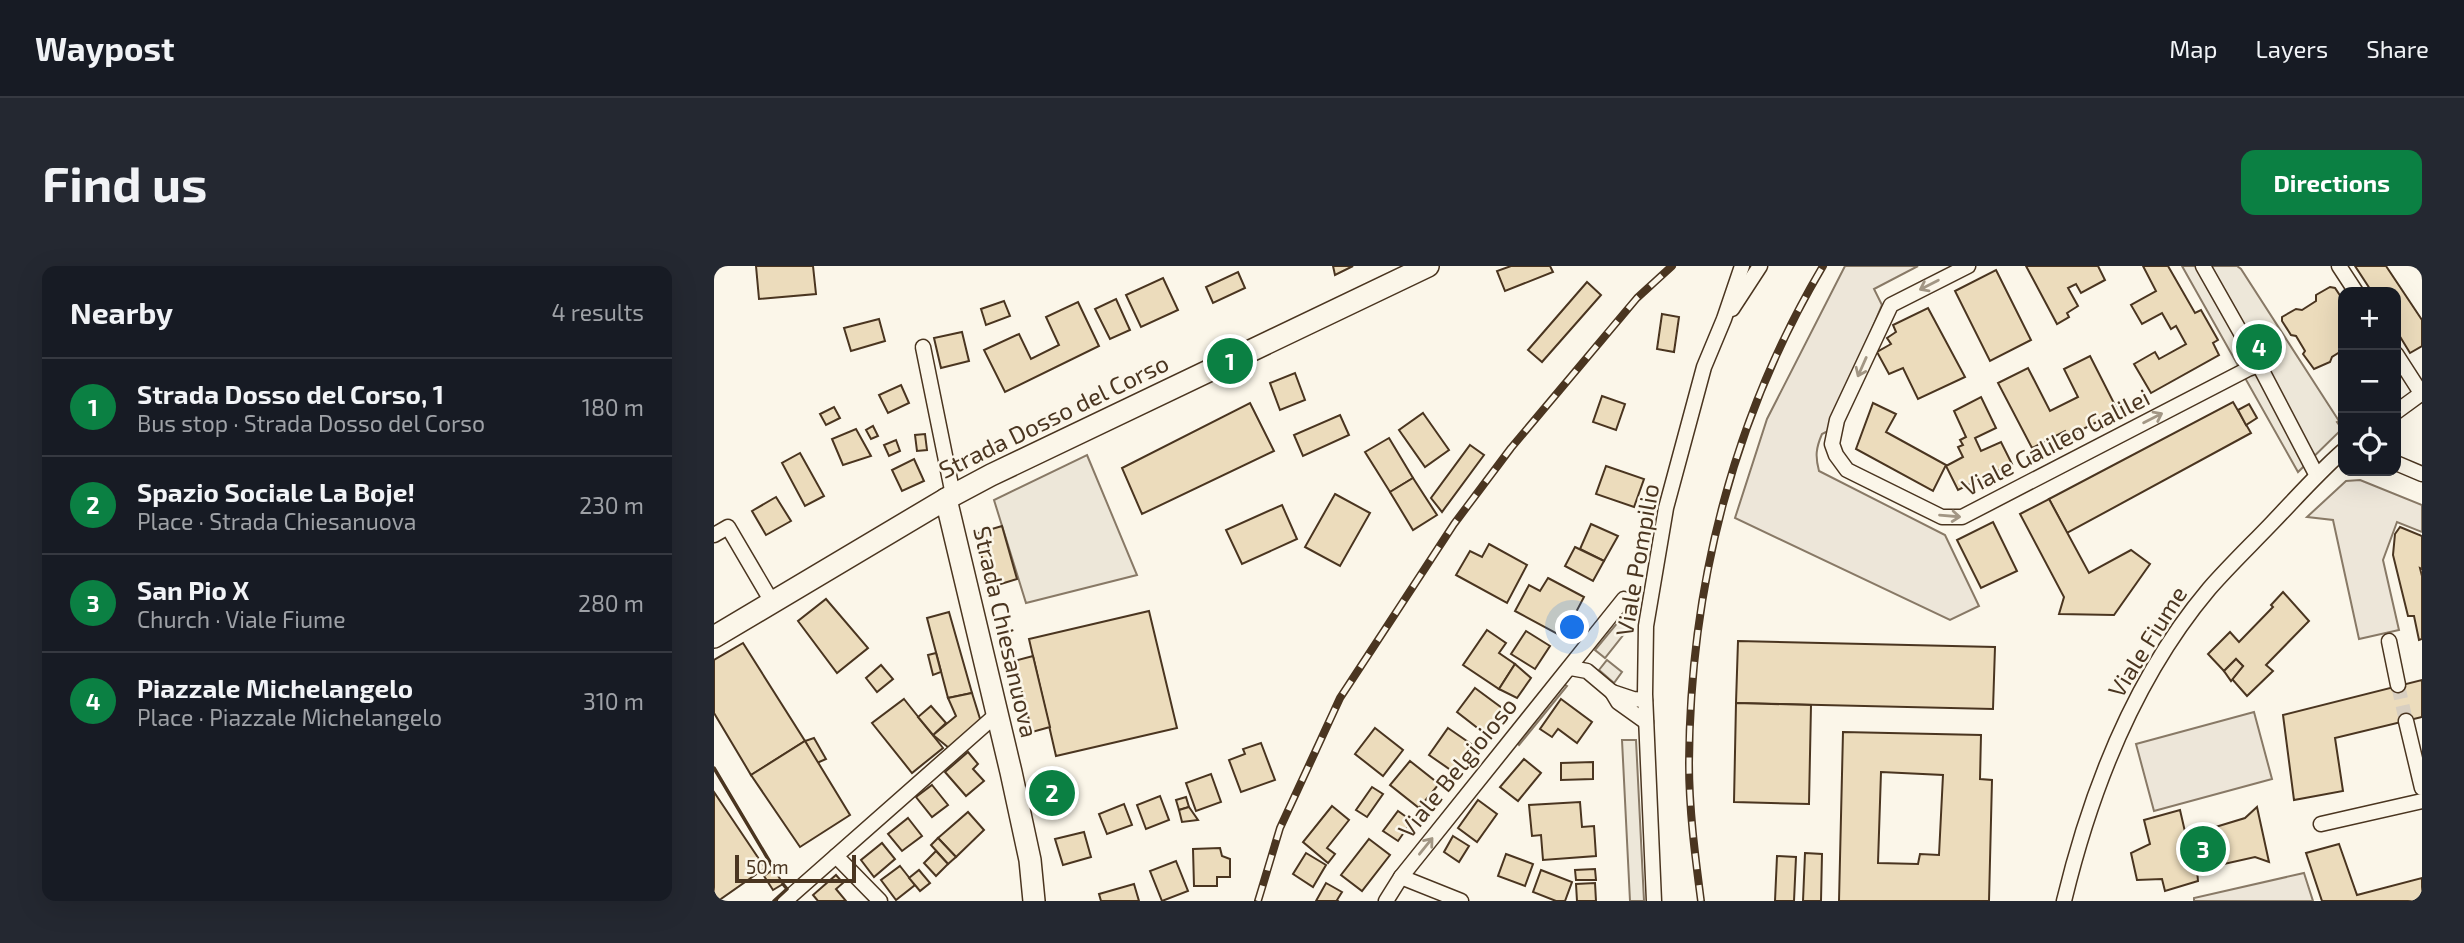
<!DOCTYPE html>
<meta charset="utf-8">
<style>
body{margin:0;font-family:"Exo 2",sans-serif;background:#242831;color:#f1f3f6}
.controls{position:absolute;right:21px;top:21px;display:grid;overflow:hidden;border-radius:14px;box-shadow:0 7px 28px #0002}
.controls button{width:63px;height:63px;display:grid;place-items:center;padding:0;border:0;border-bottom:2px solid #363941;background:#171b24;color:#f1f3f6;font:35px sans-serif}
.scale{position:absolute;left:21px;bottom:18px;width:121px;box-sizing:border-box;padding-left:7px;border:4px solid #4a3520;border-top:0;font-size:19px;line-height:24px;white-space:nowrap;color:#4a3520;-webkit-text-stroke:5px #fbf6e9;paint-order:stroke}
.you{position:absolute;left:859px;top:362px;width:24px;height:24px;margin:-18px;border:5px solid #fff;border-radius:50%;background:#1a73e8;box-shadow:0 0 0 10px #1a73e833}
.badge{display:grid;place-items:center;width:46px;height:46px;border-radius:50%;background:#0b8043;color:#fff;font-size:23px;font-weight:700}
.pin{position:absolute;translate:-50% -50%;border:4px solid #fff;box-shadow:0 2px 7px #0006}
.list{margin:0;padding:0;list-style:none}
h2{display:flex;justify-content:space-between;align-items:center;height:91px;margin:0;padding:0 28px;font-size:30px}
h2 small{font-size:23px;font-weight:400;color:#9ea1a6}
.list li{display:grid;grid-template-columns:46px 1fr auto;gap:21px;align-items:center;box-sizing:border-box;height:98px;padding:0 28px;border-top:2px solid #363941}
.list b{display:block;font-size:26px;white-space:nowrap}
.list p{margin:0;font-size:23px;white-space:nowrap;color:#9ea1a6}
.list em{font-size:23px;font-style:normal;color:#9ea1a6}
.icon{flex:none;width:38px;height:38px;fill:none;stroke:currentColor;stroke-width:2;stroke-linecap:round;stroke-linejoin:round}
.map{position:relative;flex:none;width:1708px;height:635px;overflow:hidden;border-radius:14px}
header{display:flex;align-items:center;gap:42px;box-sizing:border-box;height:98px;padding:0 35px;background:#171b24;border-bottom:2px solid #363941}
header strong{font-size:33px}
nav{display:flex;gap:38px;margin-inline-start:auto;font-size:24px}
.intro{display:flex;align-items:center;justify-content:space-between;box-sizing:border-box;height:168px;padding:0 42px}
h1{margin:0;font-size:49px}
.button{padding:18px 32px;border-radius:14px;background:#0b8043;color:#fff;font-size:24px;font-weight:700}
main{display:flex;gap:42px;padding:0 42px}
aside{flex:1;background:#171b24;border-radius:14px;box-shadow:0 7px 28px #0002}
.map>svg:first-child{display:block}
.green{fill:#ede6d9;stroke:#887966;stroke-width:2}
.parking{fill:#ede7d9;stroke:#887966;stroke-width:2}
.building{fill:#ecdcbc;stroke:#4a3520;stroke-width:2;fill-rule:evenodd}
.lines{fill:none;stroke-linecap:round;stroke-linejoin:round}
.minor-tunnel{stroke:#d8cfc1;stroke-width:14;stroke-dasharray:14 7;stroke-linecap:butt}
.minor-casing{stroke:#4a3520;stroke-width:17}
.secondary-casing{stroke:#4a3520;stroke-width:24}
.minor{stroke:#fbf6e9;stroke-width:14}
.secondary{stroke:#fbf6e9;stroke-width:21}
.rail-casing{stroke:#4a3520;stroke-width:8}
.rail{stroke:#fbf6e9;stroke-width:5;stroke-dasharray:16;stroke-linecap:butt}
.wall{stroke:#4a3520;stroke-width:3.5}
.oneway{stroke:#a29684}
.labels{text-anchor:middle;stroke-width:5;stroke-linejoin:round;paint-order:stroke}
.street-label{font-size:24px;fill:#4a3520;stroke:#fbf6e9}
</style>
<header>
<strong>Waypost</strong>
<nav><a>Map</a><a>Layers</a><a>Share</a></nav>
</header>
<div class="intro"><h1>Find us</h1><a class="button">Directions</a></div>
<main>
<aside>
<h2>Nearby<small>4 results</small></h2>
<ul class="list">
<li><span class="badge">1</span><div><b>Strada Dosso del Corso, 1</b><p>Bus stop · Strada Dosso del Corso</p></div><em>180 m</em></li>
<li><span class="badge">2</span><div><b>Spazio Sociale La Boje!</b><p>Place · Strada Chiesanuova</p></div><em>230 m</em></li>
<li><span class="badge">3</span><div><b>San Pio X</b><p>Church · Viale Fiume</p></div><em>280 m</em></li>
<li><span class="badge">4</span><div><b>Piazzale Michelangelo</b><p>Place · Piazzale Michelangelo</p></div><em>310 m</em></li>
</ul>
</aside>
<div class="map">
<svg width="1708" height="635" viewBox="0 0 1708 635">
<rect width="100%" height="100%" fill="#fbf6e9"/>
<g class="green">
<path d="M 1131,0 L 1204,0 L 1160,23 L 1168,39 L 1116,164 L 1108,168 C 1102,182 1101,190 1105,205 L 1231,269 L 1265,340 L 1236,354 L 1021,252 L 1053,153 Z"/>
<polygon points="1646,214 1708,239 1708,266 1683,256 1669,294 1685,364 1645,373 1619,254 1593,251 1632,215"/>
<polygon points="1540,446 1558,513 1440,545 1422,478"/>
<polygon points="1590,607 1599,635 1480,635 1480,632"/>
</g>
<g class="parking">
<polygon points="1468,0 1523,0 1527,3 1625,155 1623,156 1628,163 1584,206"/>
<polygon points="373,189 423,309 312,337 280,234"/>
<polygon points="904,356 914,363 891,392 881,384"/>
<polygon points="893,394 908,406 900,417 885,404"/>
<polygon points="848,417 853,420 805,479 801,475"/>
<polygon points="908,474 922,474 930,635 916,635"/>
</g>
<g class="building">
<polygon points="42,0 99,0 102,28 45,33"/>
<polygon points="619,0 639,0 621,9"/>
<polygon points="797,0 836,0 839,6 791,25 783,5"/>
<polygon points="1312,0 1384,0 1391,14 1367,27 1362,18 1354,22 1364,40 1353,47 1355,51 1343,58"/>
<polygon points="1429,0 1454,0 1481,47 1487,44 1504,74 1499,77 1505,89 1437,127 1420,98 1441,86 1445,93 1472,78 1462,60 1457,63 1448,47 1428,58 1417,39 1442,25"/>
<polygon points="1641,0 1672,0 1708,54 1708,80 1696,87 1682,64 1682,26 1658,26"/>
<polygon points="1282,4 1317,74 1276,95 1241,25"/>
<polygon points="524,6 531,22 499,37 492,21"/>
<polygon points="449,12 464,44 427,61 412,29"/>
<polygon points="873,16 887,29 828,96 814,84"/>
<polygon points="1616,21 1621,22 1629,34 1629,84 1618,91 1616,96 1600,103 1589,88 1591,85 1582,70 1577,69 1568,55 1568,51 1582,43 1588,44 1602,35 1602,29"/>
<polygon points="402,33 416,64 396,73 381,43"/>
<polygon points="290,35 296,50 272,59 267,43"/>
<polygon points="364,36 385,80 291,126 270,84 305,68 317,93 345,79 332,51"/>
<polygon points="1214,42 1251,111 1204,133 1189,102 1175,108 1163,86 1177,78 1173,72 1182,66 1179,59"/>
<polygon points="948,48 965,51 960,86 943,83"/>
<polygon points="165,53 171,75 137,85 130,62"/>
<polygon points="248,66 255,95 227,102 220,72"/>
<polygon points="1376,90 1404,145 1354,171 1351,165 1318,182 1284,117 1314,102 1336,145 1364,131 1350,103"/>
<polygon points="581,107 591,134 566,144 556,117"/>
<polygon points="187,119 195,137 174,147 165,129"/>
<polygon points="888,130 911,138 902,164 879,156"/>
<polygon points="1267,131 1282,162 1261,172 1267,185 1287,176 1298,198 1244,224 1232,200 1249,191 1244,181 1249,179 1246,174 1252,171 1240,145"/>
<polygon points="1519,136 1537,167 1353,267 1335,233"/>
<polygon points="536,137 560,185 428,248 408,202"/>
<polygon points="1159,137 1182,148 1172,166 1232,199 1219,225 1142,183"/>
<polygon points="1535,138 1543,152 1532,159 1524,144"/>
<polygon points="120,141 126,152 112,159 106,148"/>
<polygon points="709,147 735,184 711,201 685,164"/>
<polygon points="626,149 635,169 589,190 580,169"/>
<polygon points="159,160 164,170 157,173 152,164"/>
<polygon points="142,163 157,190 129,199 118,173"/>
<polygon points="211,168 213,184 203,185 201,169"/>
<polygon points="675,172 699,212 676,226 651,186"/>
<polygon points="182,174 186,185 175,190 170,179"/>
<polygon points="756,179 770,189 728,246 717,232"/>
<polygon points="86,187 110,230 91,240 68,197"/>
<polygon points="200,193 210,215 188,225 178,204"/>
<polygon points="892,200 930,213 920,241 882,228"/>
<polygon points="699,212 723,249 699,264 676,226"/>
<polygon points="621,228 656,247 626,300 591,281"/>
<polygon points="62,231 77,255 52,269 38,245"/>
<polygon points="1335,233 1375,307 1417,284 1436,298 1400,349 1345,348 1350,331 1306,248"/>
<polygon points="568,239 583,273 528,298 512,264"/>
<polygon points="1279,256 1303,305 1267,322 1243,274"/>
<polygon points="877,258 904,270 890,295 866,283"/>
<polygon points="288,260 303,313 277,321 261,268"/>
<polygon points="1686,261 1708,270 1708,303 1706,302 1708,310 1708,373 1705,374 1700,350 1694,350 1679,289 1681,268"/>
<polygon points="775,278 813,299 793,337 742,309 756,285 768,291"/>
<polygon points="861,281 890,295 879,315 851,300"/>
<polygon points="834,312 870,331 849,371 801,345 815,319 826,325"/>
<polygon points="1569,326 1595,355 1552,399 1559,405 1533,430 1518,413 1529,400 1522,393 1510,405 1494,388 1516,366 1525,376 1559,341 1557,339"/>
<polygon points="112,333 154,382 123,407 84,355"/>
<polygon points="435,345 463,462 342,490 315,373"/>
<polygon points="235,346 258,427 234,432 213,352"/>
<polygon points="773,364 792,377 785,387 801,398 785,423 749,399"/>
<polygon points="812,365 836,380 821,403 797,388"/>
<polygon points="1024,375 1281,381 1279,443 1022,437"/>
<polygon points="29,377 91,475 37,509 0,447 0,394"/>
<polygon points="222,387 227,406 219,409 214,389"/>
<polygon points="319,390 336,461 318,466 300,395"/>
<polygon points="1522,393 1529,400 1517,415 1510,405"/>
<polygon points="801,398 817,412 803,432 785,423"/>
<polygon points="167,399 179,413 163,426 152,412"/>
<polygon points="1708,414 1708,451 1621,472 1629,525 1580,534 1569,449"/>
<polygon points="761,422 788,442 770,467 743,446"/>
<polygon points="258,427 267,456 235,482 219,469 242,450 234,432"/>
<polygon points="190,433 229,482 198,507 158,457"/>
<polygon points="847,433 878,456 863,477 844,463 838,471 826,463"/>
<polygon points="1022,437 1097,439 1095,538 1020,536"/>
<polygon points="217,440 232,457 219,469 204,451"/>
<polygon points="661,462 689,484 669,510 641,488"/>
<polygon points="734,462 760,480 741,507 715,489"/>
<path d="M 1129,466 L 1267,469 L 1266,513 L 1278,514 L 1275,635 L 1125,635 ZM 1167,506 L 1229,509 L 1225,589 L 1206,588 L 1204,598 L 1164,597 Z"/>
<polygon points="100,472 112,493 103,497 91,475"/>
<polygon points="91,475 136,549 86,581 37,509"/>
<polygon points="547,477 561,514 527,526 515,494 531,488 529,483"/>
<polygon points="254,486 264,498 259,503 270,515 252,530 231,506"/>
<polygon points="810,493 827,507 804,535 786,521"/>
<polygon points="696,495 725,518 705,542 676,519"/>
<polygon points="879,496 879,513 847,514 847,497"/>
<polygon points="497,508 507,536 482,545 472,517"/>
<polygon points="344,509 351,541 332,545 325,514"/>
<polygon points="218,519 234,539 218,551 202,531"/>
<polygon points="658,521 669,528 653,551 642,544"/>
<polygon points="0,526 51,602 4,635 0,635"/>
<polygon points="446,530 455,554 432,563 423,539"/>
<polygon points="472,531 475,541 465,544 462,534"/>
<polygon points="764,534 783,548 763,576 744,562"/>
<polygon points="866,536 868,561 880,560 882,590 829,594 827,569 818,570 815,539"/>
<polygon points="410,538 418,559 393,568 385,548"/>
<polygon points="618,540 635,554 613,582 621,588 614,597 589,576"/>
<polygon points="475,541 484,554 468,556 465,544"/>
<polygon points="1543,541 1555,596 1541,591 1483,604 1484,615 1451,625 1448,613 1423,614 1417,587 1436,578 1430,554 1466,544 1472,570 1531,552"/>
<polygon points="684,545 698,555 684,575 669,565"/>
<polygon points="254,546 270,564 242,591 224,572"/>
<polygon points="194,552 208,570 188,585 174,568"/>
<polygon points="370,566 377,591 349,599 341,573"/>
<polygon points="739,570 755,580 745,596 730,586"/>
<polygon points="224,572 242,591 234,598 217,579"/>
<polygon points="655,573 676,589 648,625 627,609"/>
<polygon points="168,577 181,593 160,611 147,594"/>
<polygon points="1625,578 1643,629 1708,612 1708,635 1608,635 1592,587"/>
<polygon points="506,582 508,590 516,593 516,611 503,611 503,620 480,620 479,583"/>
<polygon points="222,585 234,598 222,610 210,597"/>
<polygon points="592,587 612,599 599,621 579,608"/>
<polygon points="1091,587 1108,588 1107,635 1089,635"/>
<polygon points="792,588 819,598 811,620 784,610"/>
<polygon points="1063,590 1082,591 1080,635 1061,635"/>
<polygon points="462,595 474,625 448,635 436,605"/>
<polygon points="186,600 201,619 182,634 167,614"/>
<polygon points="60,603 69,618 59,624 50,610"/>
<polygon points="881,603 882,614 862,614 861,604"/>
<polygon points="205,604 216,617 206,625 195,612"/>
<polygon points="827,604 858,616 851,635 842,635 819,626"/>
<polygon points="122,609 129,617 122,623 132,635 104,635 99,629"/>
<polygon points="612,617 628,626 623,634 624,635 602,635"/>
<polygon points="881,617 882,635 863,635 862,618"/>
<polygon points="420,618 425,635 387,635 385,628"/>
</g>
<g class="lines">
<polyline class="minor-tunnel" points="1684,419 1692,455"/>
<defs>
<g id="minor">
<polyline points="1254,0 1177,39 1123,154 1118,178 1122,189 1133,204 1228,251 1248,251 1534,103 1545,99"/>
<polyline points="1489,0 1545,99 1602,208"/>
<polyline points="1625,0 1642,26"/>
<polyline points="1018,43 1046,0"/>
<polyline points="209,81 239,229"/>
<polyline points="1682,88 1707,127"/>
<polyline points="1682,146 1708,127"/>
<polyline points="1682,197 1708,208"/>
<polyline points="0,269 14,261 58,336"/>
<polyline points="1675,375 1684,419"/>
<polyline points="857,402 873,405 898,426"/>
<polyline points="931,434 919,433 898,426 904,436 932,456"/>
<polyline points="1692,455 1708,522"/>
<polyline points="1607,558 1708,535"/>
<polyline points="122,590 166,635"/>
<polyline points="687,611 747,635"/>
<polyline points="71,635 283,448"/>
<polyline points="672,635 687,611 910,333"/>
<polyline points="940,635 931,428 932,360 952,242 990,101 1010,53 1028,0"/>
<path d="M 1350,635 C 1377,523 1420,412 1495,323 C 1515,300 1537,279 1558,257 C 1582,232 1604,207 1629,185"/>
</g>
<g id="secondary">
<polyline points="232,233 297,506 316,594 320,635"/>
<polyline points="0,371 232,233 277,209 714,0"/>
</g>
</defs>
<use href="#minor" class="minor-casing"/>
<use href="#secondary" class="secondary-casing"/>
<use href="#minor" class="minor"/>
<use href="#secondary" class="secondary"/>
<defs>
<g id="rail">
<polyline points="544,635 566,562 626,432 740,258 797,182 923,32 958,0"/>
<path d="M 987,635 C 981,589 975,543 975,497 C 976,321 1019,152 1109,0"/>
</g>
</defs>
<use href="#rail" class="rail-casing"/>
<use href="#rail" class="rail"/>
<g class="wall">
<polyline points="0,502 60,603"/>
<polyline points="60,635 73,623 69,618"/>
</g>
</g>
<defs><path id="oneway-shaft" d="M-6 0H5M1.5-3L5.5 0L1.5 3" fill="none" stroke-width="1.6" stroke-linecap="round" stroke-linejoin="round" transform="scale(1.75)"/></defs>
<g class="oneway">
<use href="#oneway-shaft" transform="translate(1215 19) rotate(153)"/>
<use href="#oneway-shaft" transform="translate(1148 101) rotate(114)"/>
<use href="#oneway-shaft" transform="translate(1439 152) rotate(-27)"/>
<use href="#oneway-shaft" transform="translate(1236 250) rotate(5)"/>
<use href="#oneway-shaft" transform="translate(712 580) rotate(-51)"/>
</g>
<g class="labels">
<g class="street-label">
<text transform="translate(340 151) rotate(-26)" y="8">Strada Dosso del Corso</text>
<text transform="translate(1342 177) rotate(-27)" y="8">Viale Galileo Galilei</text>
<text transform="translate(924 294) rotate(-80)" y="8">Viale Pompilio</text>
<text transform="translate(291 366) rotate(77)" y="8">Strada Chiesanuova</text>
<text transform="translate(1434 376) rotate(-58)" y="8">Viale Fiume</text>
<text transform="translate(744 502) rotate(-51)" y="8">Viale Belgioioso</text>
</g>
</g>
</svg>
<div class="controls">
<button>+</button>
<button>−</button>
<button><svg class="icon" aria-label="locate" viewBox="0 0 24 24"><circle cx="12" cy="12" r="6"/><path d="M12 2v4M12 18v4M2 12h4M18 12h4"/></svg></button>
</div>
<div class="scale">50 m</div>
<div class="you"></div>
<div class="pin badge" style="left:516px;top:95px">1</div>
<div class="pin badge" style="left:338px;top:527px">2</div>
<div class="pin badge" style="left:1489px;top:583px">3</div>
<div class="pin badge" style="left:1545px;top:81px">4</div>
</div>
</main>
